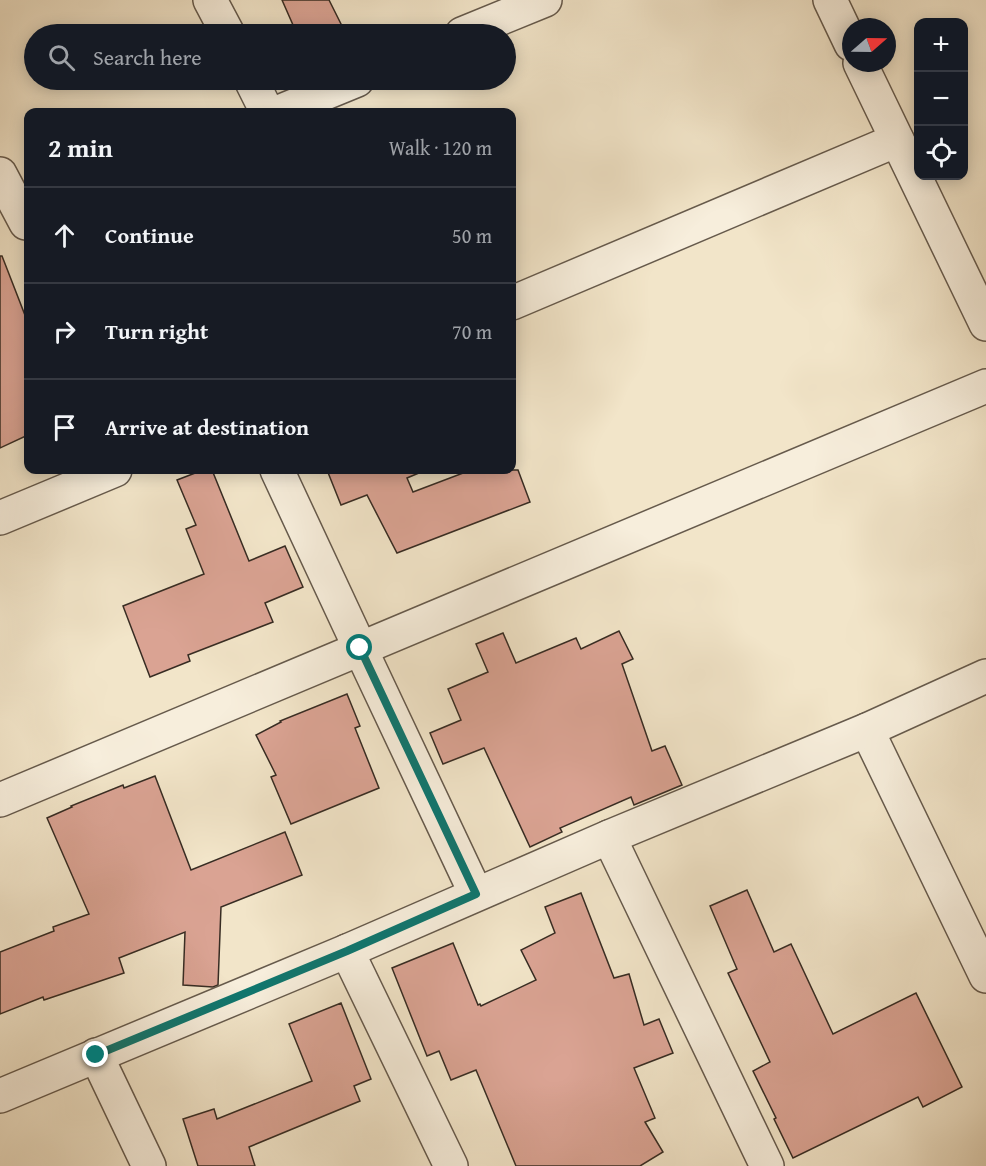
<!DOCTYPE html>
<meta charset="utf-8">
<style>
body{margin:0;font-family:"Gentium Book Plus",serif;background:#20242c;color:#f1f3f6}
.controls{position:absolute;right:18px;top:18px;display:grid;overflow:hidden;border-radius:12px;box-shadow:0 3px 15px #0003}
.controls button{width:54px;height:54px;display:grid;place-items:center;padding:0;border:0;border-bottom:2px solid #363941;background:#171b24;color:#f1f3f6;font:30px sans-serif}
.compass{position:absolute;left:842px;top:18px;width:54px;height:54px;border-radius:50%;background:#171b24;box-shadow:0 3px 15px #0003;rotate:70deg}
.stop{position:absolute;width:18px;height:18px;margin:-14px;border:4px solid #0f766e;border-radius:50%;background:#fff}
.stop.end{background:#0f766e;border-color:#fff;box-shadow:0 2px 6px #0008}
.list{margin:0;padding:0;list-style:none}
h2{display:flex;justify-content:space-between;align-items:center;height:78px;margin:0;padding:0 24px;font-size:26px}
h2 small{font-size:20px;font-weight:400;color:#9ea1a6}
.list li{display:grid;grid-template-columns:39px 1fr auto;gap:18px;align-items:center;box-sizing:border-box;height:96px;padding:0 24px;border-top:2px solid #363941}
.list b{display:block;font-size:22px;white-space:nowrap}
.list em{font-size:20px;font-style:normal;color:#9ea1a6}
.icon{flex:none;width:33px;height:33px;fill:none;stroke:currentColor;stroke-width:2;stroke-linecap:round;stroke-linejoin:round}
.map{position:relative;flex:none;width:986px;height:1166px;overflow:hidden}
.search{position:absolute;background:#171b24;box-shadow:0 3px 15px #0003;left:24px;top:24px;width:492px;height:66px;display:flex;align-items:center;gap:15px;box-sizing:border-box;padding:0 21px;border-radius:33px;color:#9ea1a6;font-size:22px}
.panel{position:absolute;background:#171b24;box-shadow:0 3px 15px #0003;left:24px;top:108px;width:492px;height:366px;border-radius:12px}
.map>svg:first-child{display:block}
.building{fill:#daa393;stroke:#372c23;stroke-width:1.5}
.lines{fill:none;stroke-linecap:round;stroke-linejoin:round}
.minor-casing{stroke:#665a4c;stroke-width:36}
.minor{stroke:#f7eedc;stroke-width:33}
.route{stroke:#0f766e;stroke-width:8}
</style>
<div class="map">
<svg width="986" height="1166" viewBox="0 0 986 1166">
<rect width="100%" height="100%" fill="#f2e5c9"/>
<filter id="stains"><feTurbulence type="fractalNoise" baseFrequency=".00333" numOctaves="4"/><feColorMatrix values="0 0 0 0 .2 0 0 0 0 .09 0 0 0 0 .02 0 0 0 .5 -.17"/></filter>
<radialGradient id="worn" r=".72"><stop offset=".6" stop-color="#630" stop-opacity="0"/><stop offset="1" stop-color="#630" stop-opacity=".3"/></radialGradient>
<g class="building">
<polygon points="282,0 329,0 346,34 297,34"/>
<polygon points="0,256 2,256 28,323 28,435 0,448"/>
<polygon points="203,470 212,470 249,561 285,546 303,587 265,603 273,622 188,655 190,661 150,677 123,606 204,574 186,529 196,525 177,480"/>
<polygon points="327,470 426,470 407,478 413,492 471,470 518,470 530,502 397,553 367,495 341,505"/>
<polygon points="619,631 633,659 622,664 652,751 665,746 682,785 634,805 631,797 560,828 562,832 530,847 484,748 443,764 430,733 461,720 448,689 488,672 476,644 503,633 516,663 576,638 581,649"/>
<polygon points="347,694 360,726 355,728 379,788 291,824 271,777 276,775 256,735 281,722 280,721"/>
<polygon points="155,776 191,870 285,832 302,875 221,907 218,985 213,987 183,985 185,932 119,958 124,973 44,1000 43,997 0,1014 0,952 54,931 53,927 89,914 47,818 72,807 71,806 123,785 124,788"/>
<polygon points="747,890 774,952 791,944 833,1034 916,993 962,1087 923,1107 918,1097 793,1158 774,1119 776,1118 753,1071 770,1062 728,973 737,969 710,906"/>
<polygon points="581,893 614,978 629,974 644,1025 659,1019 673,1053 634,1068 655,1118 645,1122 663,1152 640,1166 516,1166 476,1070 451,1080 439,1051 427,1056 392,968 453,943 478,1005 480,1004 481,1006 536,980 521,950 555,933 545,907"/>
<polygon points="341,1003 371,1079 354,1086 360,1101 249,1147 255,1166 198,1166 183,1119 214,1109 217,1119 312,1081 289,1024"/>
</g>
<g class="lines">
<defs>
<g id="minor">
<polyline points="210,0 228,34"/>
<polyline points="830,0 851,44"/>
<polyline points="462,34 545,0"/>
<polyline points="860,63 986,324"/>
<polyline points="251,80 267,112"/>
<polyline points="279,112 357,80"/>
<polyline points="0,174 26,223"/>
<polyline points="512,303 897,140"/>
<polyline points="277,470 360,648 476,894"/>
<polyline points="0,518 115,470"/>
<polyline points="867,730 986,976"/>
<polyline points="0,800 986,386"/>
<polyline points="609,837 767,1166"/>
<polyline points="347,951 451,1166"/>
<polyline points="96,1055 149,1166"/>
<polyline points="0,1096 347,951 609,837 867,730 986,676"/>
</g>
</defs>
<use href="#minor" class="minor-casing"/>
<use href="#minor" class="minor"/>
</g>
<g class="lines">
<polyline class="route" points="96,1055 347,951 476,894 360,648"/>
</g>
<rect width="100%" height="100%" filter="url(#stains)"/>
<rect width="100%" height="100%" fill="url(#worn)"/>
</svg>
<div class="controls">
<button>+</button>
<button>−</button>
<button><svg class="icon" aria-label="locate" viewBox="0 0 24 24"><circle cx="12" cy="12" r="6"/><path d="M12 2v4M12 18v4M2 12h4M18 12h4"/></svg></button>
</div>
<svg class="compass" viewBox="-18 -18 36 36"><path d="M0-13l5 13h-10z" fill="#e53935"/><path d="M0 13l5-13h-10z" fill="#9ea1a6"/></svg>
<div class="stop" style="left:360px;top:648px"></div>
<div class="stop end" style="left:96px;top:1055px"></div>
<div class="search"><svg class="icon" aria-label="search" viewBox="0 0 24 24"><circle cx="10" cy="10" r="6"/><path d="M15 15l6 6"/></svg>Search here</div>
<section class="panel">
<h2>2 min<small>Walk · 120 m</small></h2>
<ul class="list">
<li><svg class="icon" aria-label="ahead" viewBox="0 0 24 24"><path d="M12 20V5M6 11l6-6 6 6"/></svg><div><b>Continue</b></div><em>50 m</em></li>
<li><svg class="icon" aria-label="right" viewBox="0 0 24 24"><path d="M7 20v-9h11M14 6l5 5-5 5"/></svg><div><b>Turn right</b></div><em>70 m</em></li>
<li><svg class="icon" aria-label="arrive" viewBox="0 0 24 24"><path d="M6 21V4h12l-3 4 3 4H6"/></svg><div><b>Arrive at destination</b></div></li>
</ul>
</section>
</div>
